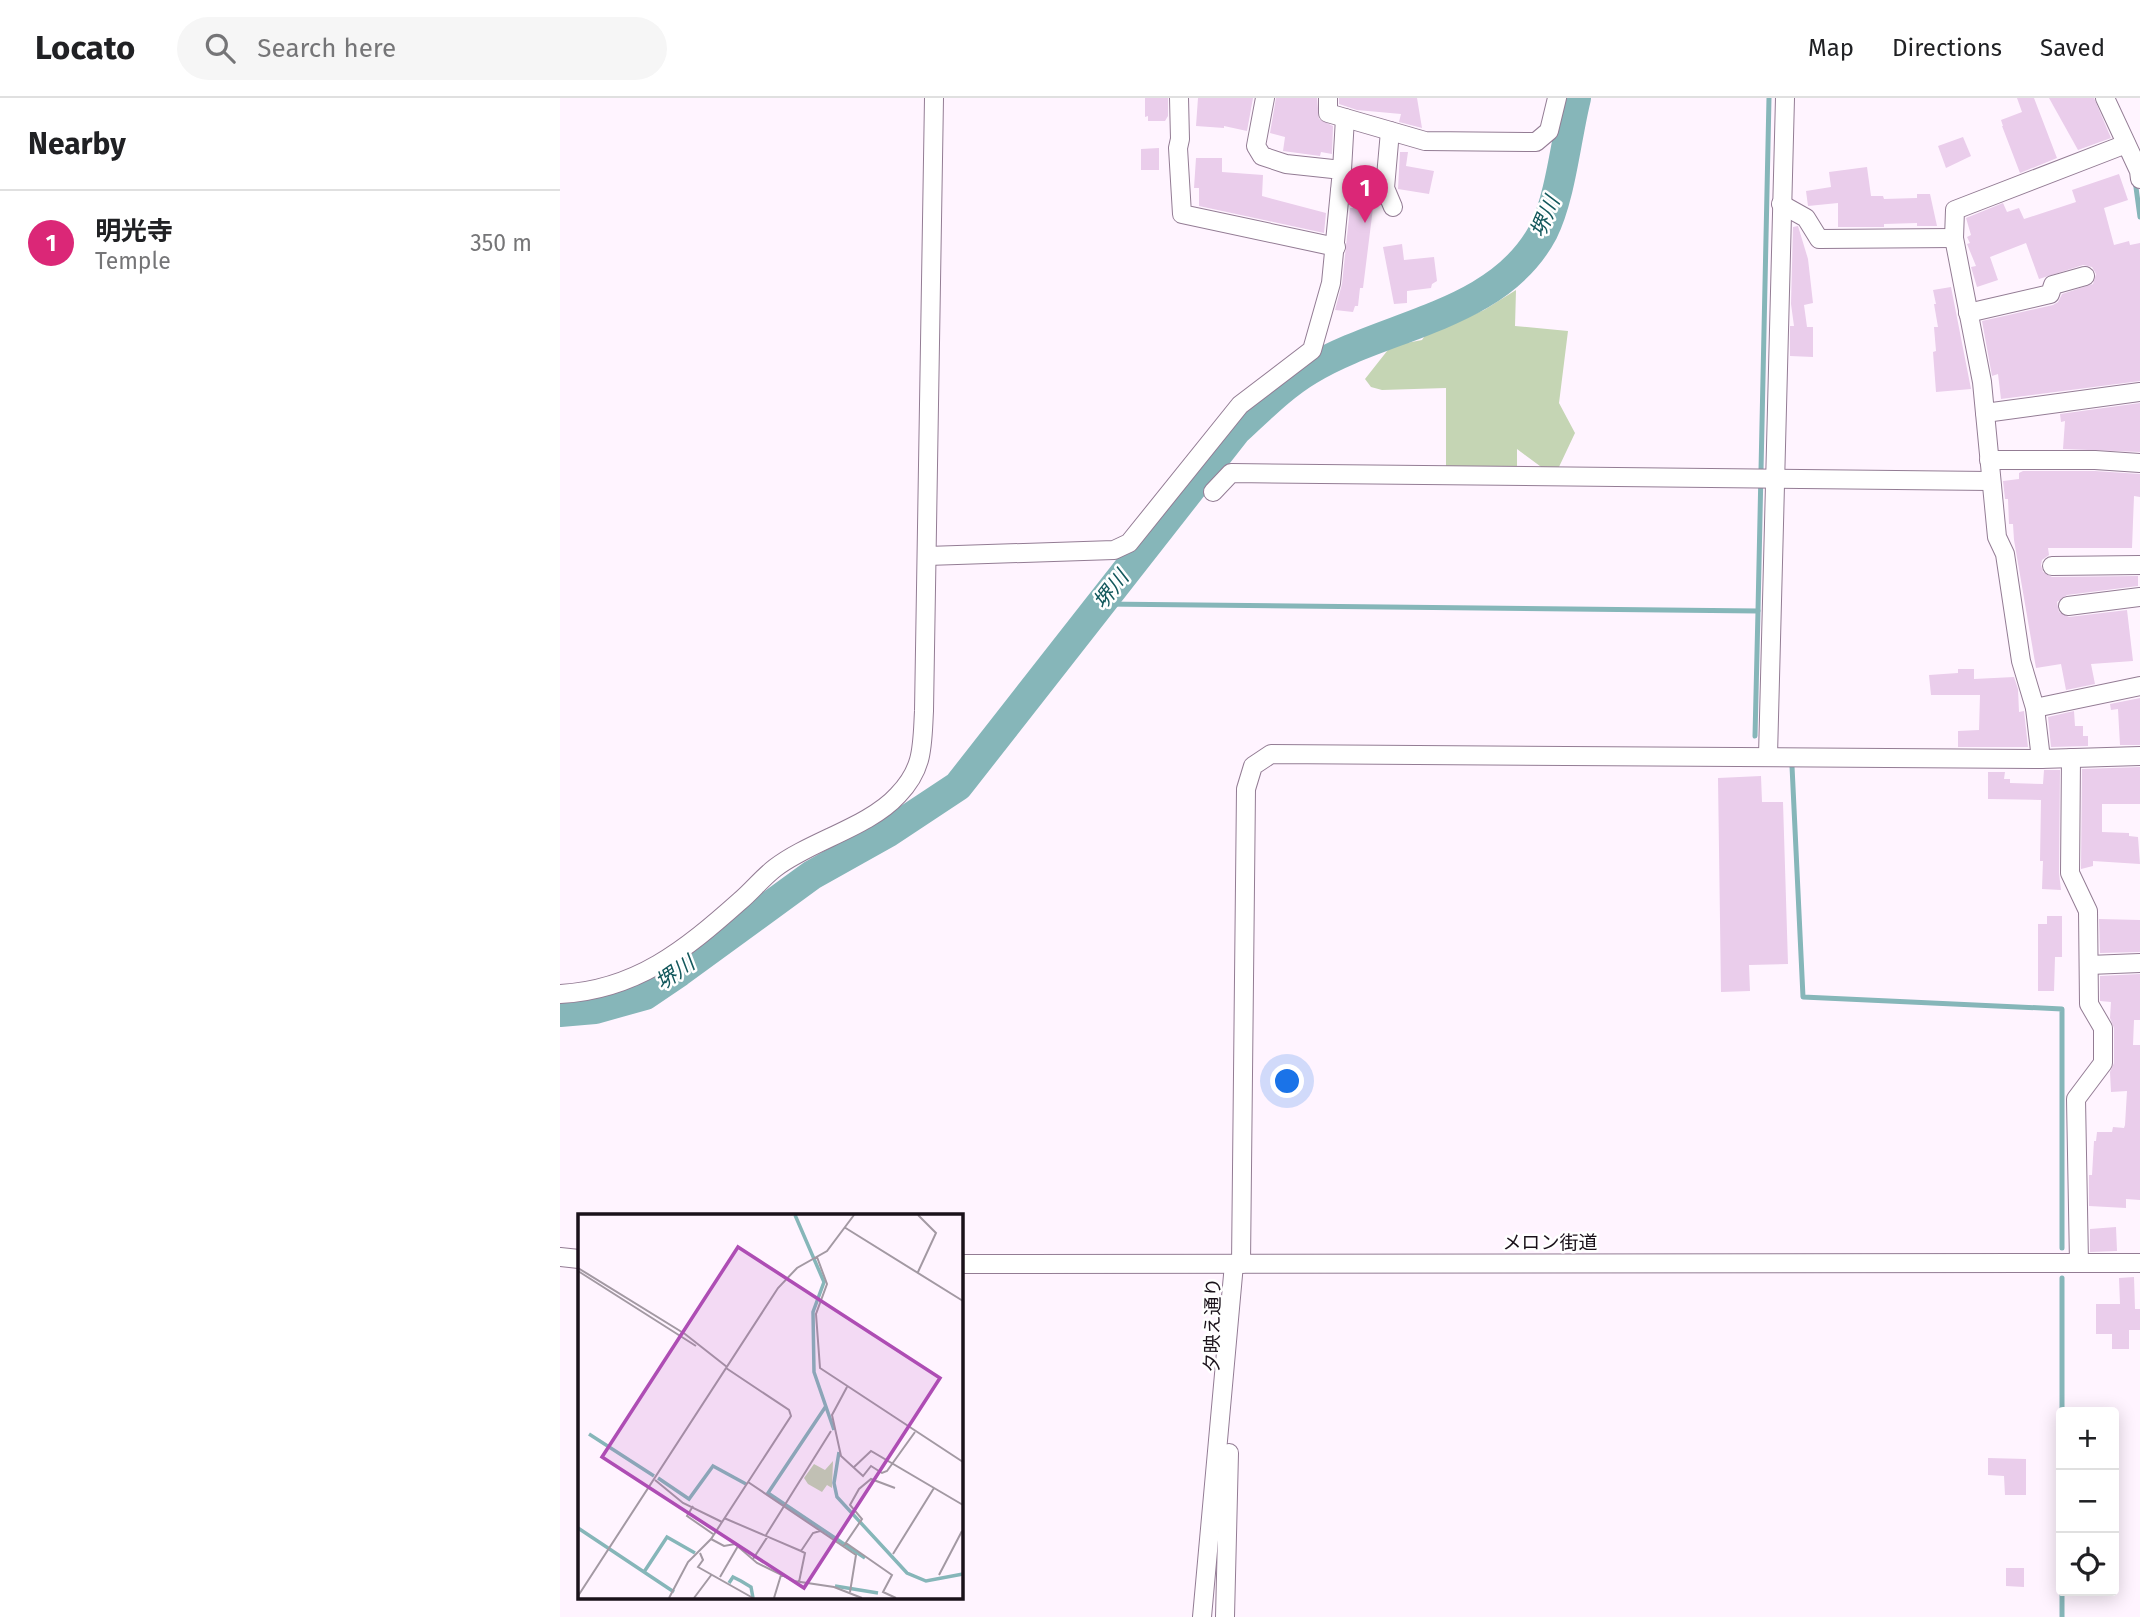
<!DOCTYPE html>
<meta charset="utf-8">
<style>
body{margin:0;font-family:"Fira Sans","Noto Sans JP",sans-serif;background:#f6f6f6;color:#202124}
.controls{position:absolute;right:21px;bottom:21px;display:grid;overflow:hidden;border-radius:7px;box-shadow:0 4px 18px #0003}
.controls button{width:63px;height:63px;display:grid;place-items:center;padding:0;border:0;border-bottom:2px solid #e0e0e0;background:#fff;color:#202124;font:35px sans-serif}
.you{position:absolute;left:728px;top:984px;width:24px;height:24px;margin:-18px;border:5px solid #fff;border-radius:50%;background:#1a73e8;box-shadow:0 0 0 10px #1a73e833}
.badge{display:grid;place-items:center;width:46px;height:46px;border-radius:50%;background:#db2777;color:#fff;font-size:23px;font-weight:700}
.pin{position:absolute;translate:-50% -58px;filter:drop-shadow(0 2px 4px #0008)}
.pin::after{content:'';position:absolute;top:37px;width:24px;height:21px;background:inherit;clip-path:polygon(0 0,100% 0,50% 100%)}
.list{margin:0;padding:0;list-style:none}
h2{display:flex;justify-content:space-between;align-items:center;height:91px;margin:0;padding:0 28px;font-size:30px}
h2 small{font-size:23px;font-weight:400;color:#757577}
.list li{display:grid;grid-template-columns:46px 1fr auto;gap:21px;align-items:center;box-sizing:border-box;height:105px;padding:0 28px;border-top:2px solid #e0e0e0}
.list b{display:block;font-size:26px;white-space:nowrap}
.list p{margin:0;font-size:23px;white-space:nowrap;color:#757577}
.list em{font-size:23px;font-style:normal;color:#757577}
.icon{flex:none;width:38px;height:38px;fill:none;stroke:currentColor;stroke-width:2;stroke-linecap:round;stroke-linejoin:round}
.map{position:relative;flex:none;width:1580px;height:1519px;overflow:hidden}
header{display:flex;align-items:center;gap:42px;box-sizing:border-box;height:98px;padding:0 35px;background:#fff;border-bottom:2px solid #e0e0e0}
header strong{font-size:33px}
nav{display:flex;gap:38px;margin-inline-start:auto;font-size:24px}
.search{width:490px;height:63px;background:#f6f6f6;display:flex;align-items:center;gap:18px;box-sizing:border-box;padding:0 24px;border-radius:38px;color:#757577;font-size:26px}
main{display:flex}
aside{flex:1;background:#fff}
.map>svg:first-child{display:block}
.green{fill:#c5d5b4}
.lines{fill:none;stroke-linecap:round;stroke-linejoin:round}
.stream{stroke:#86b6b9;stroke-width:5}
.river{stroke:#86b6b9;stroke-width:30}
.building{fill:#eacdeb}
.minor-casing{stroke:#937c94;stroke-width:20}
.minor{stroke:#fff;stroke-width:18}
.labels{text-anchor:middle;stroke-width:5;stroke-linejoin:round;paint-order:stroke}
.street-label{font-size:19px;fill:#1a111a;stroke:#fff}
.water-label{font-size:21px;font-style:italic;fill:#13585c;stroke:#fff}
.inset-river{fill:none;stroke:#86b6b9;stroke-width:3.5}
.inset-road{fill:none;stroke:#a399a3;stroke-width:2}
.view{fill:#ae4db4;fill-opacity:0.15;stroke:#ae4db4;stroke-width:3.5}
.inset-edge{fill:none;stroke:#1a111a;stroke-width:3.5}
</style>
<header>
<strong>Locato</strong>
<div class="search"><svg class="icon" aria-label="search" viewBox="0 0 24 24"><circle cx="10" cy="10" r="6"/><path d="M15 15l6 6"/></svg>Search here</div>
<nav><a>Map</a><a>Directions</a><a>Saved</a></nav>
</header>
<main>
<aside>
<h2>Nearby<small></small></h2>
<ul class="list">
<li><span class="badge">1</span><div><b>明光寺</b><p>Temple</p></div><em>350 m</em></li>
</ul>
</aside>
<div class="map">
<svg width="1580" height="1519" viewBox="0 0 1580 1519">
<rect width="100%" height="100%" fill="#fff4ff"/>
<polygon class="green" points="956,192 955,228 1008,233 999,305 1015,335 998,371 984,371 957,351 957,372 886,371 886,290 822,292 811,289 805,281 831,248 862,242 866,236 924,212"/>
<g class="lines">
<g class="stream">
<polyline points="1575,82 1580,119"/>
<polyline points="542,506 1198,513 1209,0"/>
<polyline points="1195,638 1198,513"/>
<polyline points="1227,664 1232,668 1243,899 1502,911 1502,1150"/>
<polyline points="1502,1314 1502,1180"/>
<polyline points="1502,1519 1502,1493"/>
</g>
<path class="river" d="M 0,914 L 35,911 L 85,897 L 119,874 L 252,777 L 327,735 L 398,688 L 676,333 C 699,312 722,288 749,272 C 824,226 938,219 983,134 C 1001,98 1006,40 1016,0"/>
</g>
<g class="building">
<polygon points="585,0 608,0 608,18 605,23 588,23 588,18 585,19"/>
<polygon points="638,0 693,0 687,33 664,28 664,30 636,28"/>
<polygon points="716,0 757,0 759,21 773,28 772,56 761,54 760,58 723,53 725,39 710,35"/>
<polygon points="779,0 857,0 862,30 839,24 841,16 797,12 779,6"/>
<polygon points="1457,0 1474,0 1497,60 1460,75 1442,28 1443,28 1441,22 1462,14"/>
<polygon points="1489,0 1534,0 1551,40 1518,52"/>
<polygon points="1403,39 1411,58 1386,70 1378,48"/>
<polygon points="599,50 599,72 581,72 581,51"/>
<polygon points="840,54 848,54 846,68 874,73 869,96 838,91"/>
<polygon points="636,60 662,60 662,74 703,77 702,98 766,115 764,135 639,108 639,90 634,90"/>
<polygon points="1307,69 1311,98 1323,98 1324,101 1357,100 1357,96 1370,96 1377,128 1357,128 1357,125 1324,126 1324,129 1278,129 1278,105 1248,108 1246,93 1271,89 1269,74"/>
<polygon points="1559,76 1568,102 1544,110 1554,147 1569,143 1570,147 1580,145 1580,283 1441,301 1438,276 1432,278 1422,223 1493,207 1498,204 1502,196 1533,186 1536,176 1532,169 1523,167 1479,181 1466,145 1430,159 1438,182 1417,189 1411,169 1416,168 1407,146 1410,145 1407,139 1411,137 1406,120 1443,105 1447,114 1459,110 1464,121 1516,104 1512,92"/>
<polygon points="814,102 803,190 800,190 798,208 795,208 793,214 775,212 782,186 790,110 793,110 794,103"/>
<polygon points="1238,128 1248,161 1253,205 1244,207 1247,229 1253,229 1253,259 1230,258 1230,228 1234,228 1231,206 1233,129"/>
<polygon points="842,146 844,162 874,159 877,183 872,186 871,190 847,193 847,205 834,206 823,149"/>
<polygon points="1391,189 1411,291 1376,294 1373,254 1376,253 1374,229 1378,229 1374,206 1376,206 1373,192"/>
<polygon points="1580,305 1580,354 1503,351 1505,323 1501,324 1500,316"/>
<polygon points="1463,373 1535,373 1580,376 1580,399 1574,398 1572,450 1488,450 1489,457 1482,462 1481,467 1483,474 1492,479 1578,478 1578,488 1507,497 1497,504 1499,514 1509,519 1567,512 1573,563 1531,566 1535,586 1506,592 1501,566 1476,570 1454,442 1453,426 1449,426 1448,401 1445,401 1443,383 1459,381 1459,375"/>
<polygon points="1398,571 1414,571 1414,581 1454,579 1458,591 1459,614 1464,613 1468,649 1398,649 1398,633 1419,632 1420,597 1371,597 1369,577 1398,575"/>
<polygon points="1580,600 1580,647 1560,647 1558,611 1551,612 1550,606"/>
<polygon points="1514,613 1515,628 1523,628 1523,638 1528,638 1528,648 1491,649 1488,619"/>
<polygon points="1580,669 1580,706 1542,706 1542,734 1569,735 1569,738 1578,739 1580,766 1533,763 1533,768 1521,771 1522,671"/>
<polygon points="1484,672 1500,672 1499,775 1501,792 1482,791 1483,763 1480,763 1481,702 1428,701 1428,674 1445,674 1444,681 1450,681 1450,685 1483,686"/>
<polygon points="1201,678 1202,704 1223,704 1228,866 1189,867 1190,893 1161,894 1158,680"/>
<polygon points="1487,818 1502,818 1502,859 1495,859 1494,893 1478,893 1478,826 1487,826"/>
<polygon points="1539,821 1580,822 1580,854 1540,855"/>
<polygon points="1580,876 1580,922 1574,922 1573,947 1580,947 1580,1102 1566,1101 1566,1110 1529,1108 1529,1077 1532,1077 1534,1043 1536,1043 1537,1034 1552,1034 1553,1029 1564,1030 1565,1027 1567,993 1551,994 1550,974 1554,965 1554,930 1550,920 1551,904 1540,903 1540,878"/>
<polygon points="1556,1129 1557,1153 1530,1154 1530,1131"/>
<polygon points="1574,1179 1575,1211 1580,1211 1580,1232 1569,1232 1569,1251 1552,1251 1552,1236 1536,1236 1536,1206 1560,1206 1559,1180"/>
<polygon points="1428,1360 1466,1361 1466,1397 1445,1397 1444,1378 1428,1377"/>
<polygon points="1446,1470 1464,1470 1464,1489 1446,1488"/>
</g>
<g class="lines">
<defs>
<g id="minor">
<polyline points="619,0 620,41 618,50 622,116 776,149"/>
<polyline points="768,0 768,15 865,43 976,44 989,33 997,0"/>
<polyline points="1545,0 1579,73 1580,81"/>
<polyline points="830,33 825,90 833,109"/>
<polyline points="782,72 785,20"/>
<polyline points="780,93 825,90"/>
<polyline points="1221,106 1246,120 1259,141 1394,140"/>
<polyline points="1408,215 1490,196 1493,187 1525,178"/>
<polyline points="1425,315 1580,294"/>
<polyline points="1429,362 1535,362 1580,365"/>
<polyline points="653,394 671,375 1430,383"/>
<polyline points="367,458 554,452 569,445 680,307 752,252 771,185 782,72 726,66 702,58 696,48 705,0"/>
<polyline points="1492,468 1580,467"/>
<polyline points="1508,508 1580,499"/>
<polyline points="1475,610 1580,588"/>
<polyline points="1208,658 1225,0"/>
<polyline points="1511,660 1510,775 1528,813 1529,906 1543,930 1543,965 1516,1001 1519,1165"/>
<polyline points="1481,661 1475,610 1461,563 1445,456 1437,439 1422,284 1394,140 1395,112 1566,46"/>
<polyline points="1529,867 1580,865"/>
<path d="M 0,896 C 76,892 125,852 180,803 C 192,793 202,780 215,770 C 250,743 309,729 338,697 C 364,670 362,648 364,613 L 374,0"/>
<polyline points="0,1159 19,1161"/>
<polyline points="401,1166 1580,1165"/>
<polyline points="681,1166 686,691 693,668 711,656 1481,661 1580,658"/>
<polyline points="642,1519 674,1166"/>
<polyline points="665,1519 669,1355"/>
</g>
</defs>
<use href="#minor" class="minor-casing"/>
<use href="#minor" class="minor"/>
</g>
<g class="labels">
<g class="street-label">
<text x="990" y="1151">メロン街道</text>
<text transform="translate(652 1227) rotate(-89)" y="7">夕映え通り</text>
</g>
<g class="water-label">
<text transform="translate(985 119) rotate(-67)" y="7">堺川</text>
<text transform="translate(551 492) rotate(-52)" y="7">堺川</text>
<text transform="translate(115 875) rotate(-35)" y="7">堺川</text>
</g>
</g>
<g transform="translate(18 1116)">
<rect width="385" height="385" fill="#fff4ff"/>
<path d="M 255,247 L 254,274 L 249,271 L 244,278 L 230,270 L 226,264 L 236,250 L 247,256 Z" fill="#c5d5b4"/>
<path class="inset-river" d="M 217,1 L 246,68 L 235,98 L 236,158 L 256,216M 248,192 L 190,279 L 287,344M 11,220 L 76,262M 261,238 L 256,269 L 259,283 L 329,359 L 348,367 L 385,360M 80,264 L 111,285 L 135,252 L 168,270M 0,314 L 96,378M 66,358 L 89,323 L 117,339M 151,369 L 155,363 L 163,367 L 173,373 L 175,384M 257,372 L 300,379"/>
<path class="inset-road" d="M 340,1 L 358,19 L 340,58M 266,13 L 385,87M 239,43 L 249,70 L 238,100 L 242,154 L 385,248M 0,54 L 107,120 L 149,153M 0,57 L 118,132M 269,173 L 254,201 L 263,242 L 285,262 L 293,252 L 304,259 L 309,257 L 337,218M 275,254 L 293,237 L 385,291M 77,266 L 105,289 L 144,308M 170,268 L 278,341 L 272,378M 115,292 L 109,302 L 135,320M 146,304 L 223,337M 188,321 L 253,217M 133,325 L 146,332 L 157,330 L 179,349 L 216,367 L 256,373 L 284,384M 268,329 L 314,361 L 305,378 L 318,384M 265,333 L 284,305 L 272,291 L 281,275 L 293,265 L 317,274M 122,339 L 125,346 L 120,353 L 175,384M 315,340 L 356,274M 175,345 L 190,322M 361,361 L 384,317M 142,363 L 160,332M 221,368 L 227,339 L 223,337 L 235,319 L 242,317M 0,382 L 200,74 L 219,54 L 249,37 L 276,1M 91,384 L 110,348 L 133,325 L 213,202 L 211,196 L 148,154M 116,384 L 134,360M 196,384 L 203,361"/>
<path class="view" d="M 160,33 L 362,164 L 226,374 L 24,243 Z"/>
<rect width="385" height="385" class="inset-edge"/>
</g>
</svg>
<div class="controls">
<button>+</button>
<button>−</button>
<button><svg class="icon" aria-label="locate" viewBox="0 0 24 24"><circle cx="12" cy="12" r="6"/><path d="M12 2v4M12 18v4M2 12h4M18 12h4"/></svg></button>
</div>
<div class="you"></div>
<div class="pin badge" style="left:805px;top:125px">1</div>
</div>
</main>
